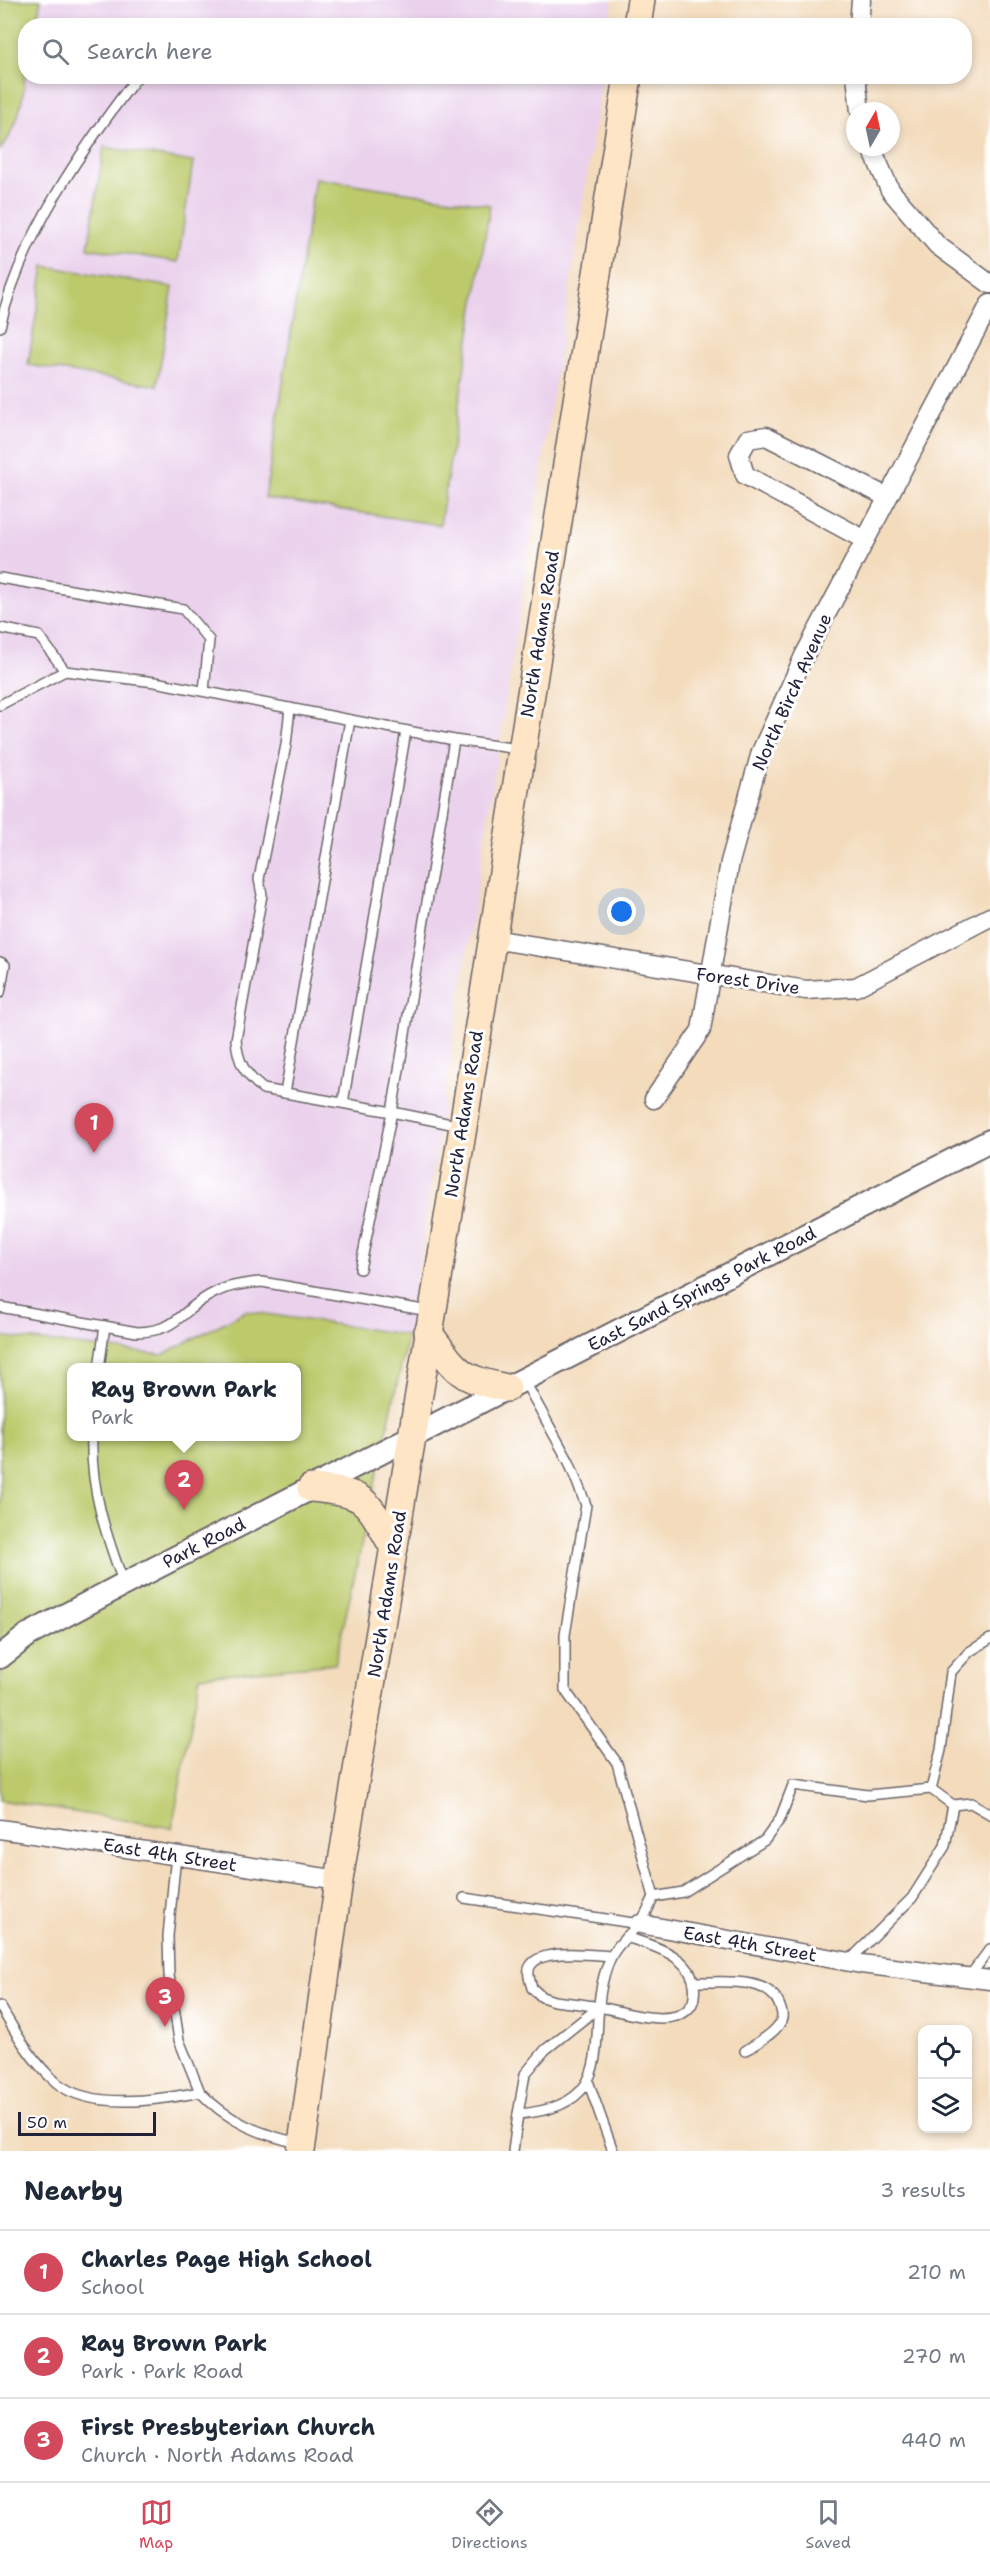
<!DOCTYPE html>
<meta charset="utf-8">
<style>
body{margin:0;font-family:"Shantell Sans",sans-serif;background:#f2f2f3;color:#1f2937}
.controls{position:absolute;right:18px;bottom:18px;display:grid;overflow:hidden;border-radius:12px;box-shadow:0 3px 9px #0003}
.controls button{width:54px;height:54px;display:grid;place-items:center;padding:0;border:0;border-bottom:2px solid #e0e1e3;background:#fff;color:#1f2937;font:30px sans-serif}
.compass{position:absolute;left:846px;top:102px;width:54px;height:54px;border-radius:50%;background:#fff;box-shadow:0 3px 9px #0003;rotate:9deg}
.scale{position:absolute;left:18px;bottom:15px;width:138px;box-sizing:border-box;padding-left:6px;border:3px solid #22223b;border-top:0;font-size:16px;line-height:21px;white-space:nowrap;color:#22223b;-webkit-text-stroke:4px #fff;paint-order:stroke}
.you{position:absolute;left:622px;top:912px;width:21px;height:21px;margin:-15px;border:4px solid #fff;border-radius:50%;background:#1a73e8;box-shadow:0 0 0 9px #1a73e833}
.badge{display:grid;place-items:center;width:39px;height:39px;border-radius:50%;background:#d1495b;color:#fff;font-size:20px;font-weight:700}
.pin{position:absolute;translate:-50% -50px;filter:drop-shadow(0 2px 3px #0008)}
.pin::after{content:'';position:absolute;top:32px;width:21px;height:18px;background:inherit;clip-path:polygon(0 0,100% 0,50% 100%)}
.popup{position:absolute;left:67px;top:1363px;width:234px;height:78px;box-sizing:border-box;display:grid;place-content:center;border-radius:12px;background:#fff;filter:drop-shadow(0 2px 4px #0005);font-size:20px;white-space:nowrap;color:#747a83}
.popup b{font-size:22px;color:#1f2937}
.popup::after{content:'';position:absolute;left:50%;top:100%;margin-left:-12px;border:12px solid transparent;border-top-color:#fff}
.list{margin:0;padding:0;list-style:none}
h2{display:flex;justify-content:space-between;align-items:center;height:78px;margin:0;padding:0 24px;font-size:26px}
h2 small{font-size:20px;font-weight:400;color:#747a83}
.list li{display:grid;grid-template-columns:39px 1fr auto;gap:18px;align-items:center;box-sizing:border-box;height:84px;padding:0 24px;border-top:2px solid #e0e1e3}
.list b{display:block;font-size:22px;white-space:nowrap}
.list p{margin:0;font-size:20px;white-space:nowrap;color:#747a83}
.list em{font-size:20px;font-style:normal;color:#747a83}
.icon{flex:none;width:33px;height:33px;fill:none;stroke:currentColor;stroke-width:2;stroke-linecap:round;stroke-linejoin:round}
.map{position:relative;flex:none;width:990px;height:2151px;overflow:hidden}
.search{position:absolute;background:#fff;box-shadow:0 3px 9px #0003;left:18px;right:18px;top:18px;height:66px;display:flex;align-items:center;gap:15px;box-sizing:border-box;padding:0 21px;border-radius:24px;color:#747a83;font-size:22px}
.sheet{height:330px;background:#fff}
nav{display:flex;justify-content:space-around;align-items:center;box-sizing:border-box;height:84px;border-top:2px solid #e0e1e3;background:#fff;font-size:16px;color:#747a83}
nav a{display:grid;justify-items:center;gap:3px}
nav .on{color:#d1495b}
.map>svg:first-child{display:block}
.built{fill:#ead1ec}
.green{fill:#bcca6c;stroke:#6f7654;stroke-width:1.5;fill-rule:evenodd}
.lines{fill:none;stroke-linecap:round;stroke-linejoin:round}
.service-casing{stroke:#6b6368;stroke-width:12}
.minor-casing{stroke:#6b6368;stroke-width:21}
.tertiary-casing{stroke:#6b6368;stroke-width:26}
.secondary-casing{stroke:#6b6368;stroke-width:30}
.service{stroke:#fff;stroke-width:9}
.minor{stroke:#fff;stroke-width:18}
.tertiary{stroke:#fff;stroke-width:22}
.secondary{stroke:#fee5c5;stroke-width:27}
.labels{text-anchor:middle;stroke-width:6;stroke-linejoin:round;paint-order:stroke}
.street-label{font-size:18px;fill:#22223b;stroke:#fff}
</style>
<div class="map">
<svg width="990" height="2151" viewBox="0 0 990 2151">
<rect width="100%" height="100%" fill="#fff"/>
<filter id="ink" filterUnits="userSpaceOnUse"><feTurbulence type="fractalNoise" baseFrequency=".0167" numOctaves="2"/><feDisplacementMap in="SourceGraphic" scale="12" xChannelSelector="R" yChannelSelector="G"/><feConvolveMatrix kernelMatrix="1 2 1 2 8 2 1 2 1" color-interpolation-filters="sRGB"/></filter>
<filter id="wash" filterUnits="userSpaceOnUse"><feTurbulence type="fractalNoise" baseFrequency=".008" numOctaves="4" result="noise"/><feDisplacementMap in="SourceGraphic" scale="24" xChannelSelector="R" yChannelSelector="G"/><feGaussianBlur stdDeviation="1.35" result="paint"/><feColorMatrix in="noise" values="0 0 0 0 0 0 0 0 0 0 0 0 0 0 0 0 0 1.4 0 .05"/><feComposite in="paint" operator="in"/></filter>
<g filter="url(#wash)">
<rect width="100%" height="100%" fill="#f3dbbc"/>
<polygon class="built" points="0,0 613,0 609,26 26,26 26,76 602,77 408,1335 246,1311 162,1355 0,1336"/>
<g class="green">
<path d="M 0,0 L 41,0 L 36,25 L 26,26 C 26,66 28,116 0,150 Z"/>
<polygon points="104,147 193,162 178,262 88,248"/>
<polygon points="315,178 490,205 440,525 265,498"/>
<polygon points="44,266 173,287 157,386 28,365"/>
<path d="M 246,1311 L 408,1335 L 335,1664 L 200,1676 L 172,1828 L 0,1800 L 0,1336 L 162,1355 ZM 72,1368 L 296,1368 L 296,1436 L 72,1436 Z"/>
</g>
</g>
<g filter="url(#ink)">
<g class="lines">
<defs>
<g id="service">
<path d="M 0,327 C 20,238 83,147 138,76"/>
<polyline points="0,578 183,609 209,640 204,691"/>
<polyline points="0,628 39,636 65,671"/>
<polyline points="0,705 65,671 155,682 454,740 519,749"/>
<path d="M 290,708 L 286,745 L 259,879 L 262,895 L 236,1040 C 238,1063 245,1074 263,1089 L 392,1112 L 454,740"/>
<polyline points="0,962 5,965 0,993"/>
<polyline points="285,1093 350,720"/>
<polyline points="343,1103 406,731"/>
<polyline points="360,1269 392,1112 461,1126"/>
<path d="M 0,1307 L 137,1332 C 181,1331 181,1308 216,1292 C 230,1285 247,1283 262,1282 L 429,1311"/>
<polyline points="99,1368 105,1326"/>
<path d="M 524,1380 L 569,1462 L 586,1505 L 565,1635 L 565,1690 L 617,1763 L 654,1897 C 649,1906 645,1918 638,1925 C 629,1935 617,1944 611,1957 C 578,2026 632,2105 518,2114 L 525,2074 L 545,2050 L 599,2007"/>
<path d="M 92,1436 C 90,1489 106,1535 124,1584"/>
<polyline points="953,1805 971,1803 990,1814"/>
<polyline points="176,1855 168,1936 169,1975 179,2040 200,2092"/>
<polyline points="654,1897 683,1892 765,1840 780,1819 793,1785 868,1795 931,1789 941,1750 951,1672 969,1652 990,1639"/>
<polyline points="464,1898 640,1924"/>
<path d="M 611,1956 C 593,1955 542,1948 531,1965 C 526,1971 530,1981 532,1988 L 542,1997 L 554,2001 C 569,2003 584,2004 599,2007 C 622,2011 648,2021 672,2017 C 683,2015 693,2008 694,1997 C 700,1958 655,1946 626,1937"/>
<polyline points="849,1961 912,1898 945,1846 953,1805 931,1789"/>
<polyline points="969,1977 990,1949"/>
<path d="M 694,1982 C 719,1983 767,1975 779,2004 C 781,2010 784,2015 781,2021 C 775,2034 756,2043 745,2051"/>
<path d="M 0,2006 C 15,2032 33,2063 57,2083 C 91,2111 160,2100 200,2092 C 227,2121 261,2135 299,2143"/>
<polyline points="588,2081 613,2151"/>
<polyline points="513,2151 518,2114"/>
</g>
<g id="minor">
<polyline points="859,26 861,0"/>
<polyline points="856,76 860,111"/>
<polyline points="871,147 890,190 937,245 990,284"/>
<polyline points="865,540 745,475 739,455 748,439 766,436 887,497"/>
<polyline points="492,939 806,990 856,987 990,917"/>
<polyline points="654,1099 701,1030 730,862 761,752 804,656 990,304"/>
<polyline points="0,1829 339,1880"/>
<polyline points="640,1924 861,1964 990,1980"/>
</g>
<polyline id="tertiary" points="0,1657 28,1635 124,1584 990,1141"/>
<g id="secondary">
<polyline points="637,26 641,0"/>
<path d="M 428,1332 C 458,1372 457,1378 507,1388"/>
<path d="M 311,1488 C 369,1493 366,1500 394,1548"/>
<polyline points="301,2151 339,1880 463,1127 628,76"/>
</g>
</defs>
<use href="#service" class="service-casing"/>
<use href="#minor" class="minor-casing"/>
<use href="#tertiary" class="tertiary-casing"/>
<use href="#secondary" class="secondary-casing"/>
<use href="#service" class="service"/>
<use href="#minor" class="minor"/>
<use href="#tertiary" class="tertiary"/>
<use href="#secondary" class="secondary"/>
</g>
</g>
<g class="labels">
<g class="street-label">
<text transform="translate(540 634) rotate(-81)" y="6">North Adams Road</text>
<text transform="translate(792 692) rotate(-66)" y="6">North Birch Avenue</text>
<text transform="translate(748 981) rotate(8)" y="6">Forest Drive</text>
<text transform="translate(464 1114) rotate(-81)" y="6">North Adams Road</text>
<text transform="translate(702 1289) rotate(-27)" y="6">East Sand Springs Park Road</text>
<text transform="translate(204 1543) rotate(-27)" y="6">Park Road</text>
<text transform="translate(387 1594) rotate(-81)" y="6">North Adams Road</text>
<text transform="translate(170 1855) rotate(9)" y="6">East 4th Street</text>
<text transform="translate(750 1944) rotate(10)" y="6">East 4th Street</text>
</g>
</g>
</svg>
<div class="controls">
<button><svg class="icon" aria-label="locate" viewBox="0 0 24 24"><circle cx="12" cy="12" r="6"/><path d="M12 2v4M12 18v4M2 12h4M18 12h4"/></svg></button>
<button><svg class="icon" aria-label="layers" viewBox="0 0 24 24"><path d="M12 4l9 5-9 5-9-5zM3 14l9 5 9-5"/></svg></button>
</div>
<svg class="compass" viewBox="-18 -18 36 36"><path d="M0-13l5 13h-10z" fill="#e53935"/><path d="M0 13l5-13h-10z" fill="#747a83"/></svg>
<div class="scale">50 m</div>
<div class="you"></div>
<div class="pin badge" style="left:94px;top:1153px">1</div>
<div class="pin badge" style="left:184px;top:1510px">2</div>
<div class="popup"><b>Ray Brown Park</b>Park</div>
<div class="pin badge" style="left:165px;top:2027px">3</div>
<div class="search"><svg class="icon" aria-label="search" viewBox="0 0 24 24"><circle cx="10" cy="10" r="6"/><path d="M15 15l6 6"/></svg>Search here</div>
</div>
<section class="sheet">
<h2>Nearby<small>3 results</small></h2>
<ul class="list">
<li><span class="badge">1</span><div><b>Charles Page High School</b><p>School</p></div><em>210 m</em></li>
<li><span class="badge">2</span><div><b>Ray Brown Park</b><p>Park · Park Road</p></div><em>270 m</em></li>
<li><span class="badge">3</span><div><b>First Presbyterian Church</b><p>Church · North Adams Road</p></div><em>440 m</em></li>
</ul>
</section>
<nav>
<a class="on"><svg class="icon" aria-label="map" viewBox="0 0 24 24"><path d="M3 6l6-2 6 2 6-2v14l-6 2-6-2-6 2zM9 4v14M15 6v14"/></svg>Map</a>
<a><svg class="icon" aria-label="directions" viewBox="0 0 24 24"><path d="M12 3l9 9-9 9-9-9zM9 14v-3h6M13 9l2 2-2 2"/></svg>Directions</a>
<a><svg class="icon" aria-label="saved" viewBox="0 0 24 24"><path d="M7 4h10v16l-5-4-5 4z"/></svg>Saved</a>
</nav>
